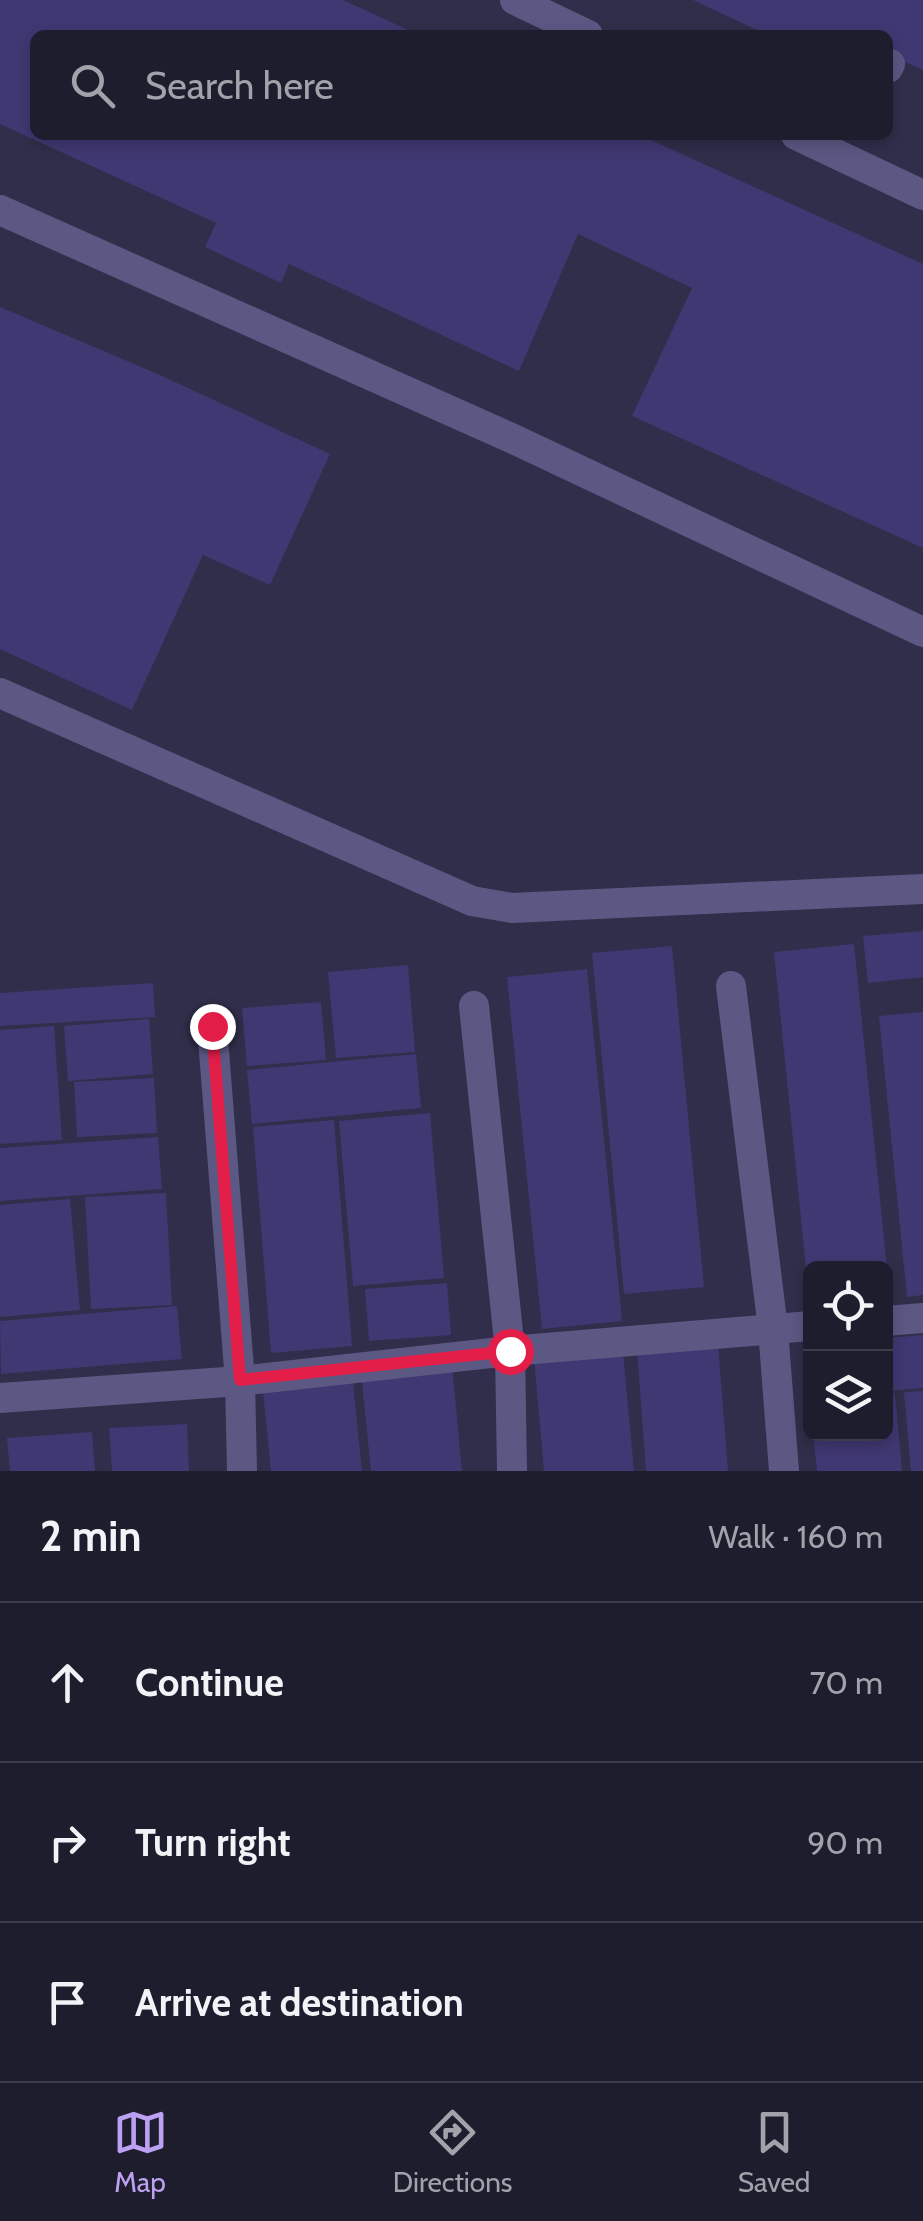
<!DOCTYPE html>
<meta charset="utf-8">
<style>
body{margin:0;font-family:Cabin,sans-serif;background:#2b2a3a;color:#f1f3f6}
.controls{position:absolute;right:30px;bottom:30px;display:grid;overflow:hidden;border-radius:15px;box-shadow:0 5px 15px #0003}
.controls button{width:90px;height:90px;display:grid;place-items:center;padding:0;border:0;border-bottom:2px solid #3c3b4a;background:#1e1d2e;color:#f1f3f6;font:50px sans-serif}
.stop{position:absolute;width:30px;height:30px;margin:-22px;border:8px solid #e11d48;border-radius:50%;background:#fff}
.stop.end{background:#e11d48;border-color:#fff;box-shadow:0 2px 10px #0008}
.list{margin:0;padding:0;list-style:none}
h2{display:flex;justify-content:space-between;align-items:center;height:130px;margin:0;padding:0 40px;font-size:42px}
h2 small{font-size:32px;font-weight:400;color:#a1a2aa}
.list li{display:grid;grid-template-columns:65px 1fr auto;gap:30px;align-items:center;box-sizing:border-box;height:160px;padding:0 40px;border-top:2px solid #3c3b4a}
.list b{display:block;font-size:38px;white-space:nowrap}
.list em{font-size:32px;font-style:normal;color:#a1a2aa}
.icon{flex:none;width:55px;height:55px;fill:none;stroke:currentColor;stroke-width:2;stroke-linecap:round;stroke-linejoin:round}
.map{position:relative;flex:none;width:923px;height:1471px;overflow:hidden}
.search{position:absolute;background:#1e1d2e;box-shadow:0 5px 15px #0003;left:30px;right:30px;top:30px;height:110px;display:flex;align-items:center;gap:25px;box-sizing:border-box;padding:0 35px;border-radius:15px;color:#a1a2aa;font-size:38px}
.sheet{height:610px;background:#1e1d2e}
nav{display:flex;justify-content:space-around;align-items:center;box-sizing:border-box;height:140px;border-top:2px solid #3c3b4a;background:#1e1d2e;font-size:28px;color:#a1a2aa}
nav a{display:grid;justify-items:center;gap:5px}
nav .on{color:#bca0f2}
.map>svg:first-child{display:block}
.built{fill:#302e4a;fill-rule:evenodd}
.building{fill:#403872}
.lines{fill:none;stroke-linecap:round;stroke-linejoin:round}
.minor{stroke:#5c5884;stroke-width:30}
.route{stroke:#e11d48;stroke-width:12}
</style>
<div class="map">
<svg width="923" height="1471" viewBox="0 0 923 1471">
<rect width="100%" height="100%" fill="#28273d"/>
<path class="built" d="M 0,0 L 923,0 L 923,1471 L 0,1471 ZM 35,35 L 888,35 L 888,135 L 35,135 ZM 810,1268 L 886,1268 L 886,1434 L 810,1434 Z"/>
<g class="building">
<polygon points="0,0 343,0 419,35 35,35 35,135 640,135 923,264 923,548 632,416 692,288 578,234 519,371 289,264 281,283 205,247 216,223 0,124"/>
<polygon points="693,0 923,0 923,70 888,54 888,35 768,35"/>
<polygon points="0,307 160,375 330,454 270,585 203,555 132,710 0,649"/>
<polygon points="923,931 923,977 868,983 863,936"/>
<polygon points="854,944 887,1268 810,1268 810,1287 808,1288 774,952"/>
<polygon points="672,946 704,1287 624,1294 592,953"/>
<polygon points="408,965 415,1052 336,1058 328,972"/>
<polygon points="587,969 622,1321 542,1329 507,977"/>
<polygon points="153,983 155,1017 0,1026 0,993"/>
<polygon points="321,1002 326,1060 247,1066 242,1008"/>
<polygon points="923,1012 923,1295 907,1297 879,1016"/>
<polygon points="149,1019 153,1074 68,1081 64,1026"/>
<polygon points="54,1026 62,1140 0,1144 0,1030"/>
<polygon points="416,1054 421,1108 252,1124 247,1070"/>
<polygon points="154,1078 157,1133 77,1137 74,1082"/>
<polygon points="430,1113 444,1278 353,1286 339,1121"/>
<polygon points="334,1120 352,1346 271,1353 253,1127"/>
<polygon points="158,1137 162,1189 0,1201 0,1148"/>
<polygon points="166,1193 172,1305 91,1309 85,1197"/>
<polygon points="70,1199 80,1310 0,1317 0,1205"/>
<polygon points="447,1283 451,1335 369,1341 365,1289"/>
<polygon points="177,1306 182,1359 1,1374 0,1321"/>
<polygon points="923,1335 923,1388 886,1391 886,1338"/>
<polygon points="718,1344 728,1471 646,1471 637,1350"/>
<polygon points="623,1352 634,1471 544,1471 534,1359"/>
<polygon points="452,1365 462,1471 371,1471 361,1373"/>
<polygon points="352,1373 362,1471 271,1471 262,1382"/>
<polygon points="923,1391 923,1471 911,1471 904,1392"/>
<polygon points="895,1393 902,1471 817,1471 813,1434 886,1434 886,1394"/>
<polygon points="187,1424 189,1471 112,1471 109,1428"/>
<polygon points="92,1432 95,1471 10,1471 7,1438"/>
</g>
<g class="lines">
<g class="minor">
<polyline points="515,0 588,35"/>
<polyline points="888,68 890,64"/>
<polyline points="796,135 923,195"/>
<polyline points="0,210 509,437 923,632"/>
<polyline points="0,693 472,901 512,908 923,889"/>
<polyline points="731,986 773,1329 784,1471"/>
<polyline points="474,1006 510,1351 512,1471"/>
<polyline points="212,1026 240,1381 242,1471"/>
<polyline points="886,1321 923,1318"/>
<polyline points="0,1398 240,1381 510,1351 810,1326"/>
</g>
</g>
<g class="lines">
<polyline class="route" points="212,1026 240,1380 510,1351"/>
</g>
</svg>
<div class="controls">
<button><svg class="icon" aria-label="locate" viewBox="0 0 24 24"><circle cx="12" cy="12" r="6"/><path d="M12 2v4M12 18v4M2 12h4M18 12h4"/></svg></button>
<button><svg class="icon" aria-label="layers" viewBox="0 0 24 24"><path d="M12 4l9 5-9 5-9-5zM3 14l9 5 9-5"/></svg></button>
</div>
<div class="stop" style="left:510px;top:1351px"></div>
<div class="stop end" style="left:212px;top:1026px"></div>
<div class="search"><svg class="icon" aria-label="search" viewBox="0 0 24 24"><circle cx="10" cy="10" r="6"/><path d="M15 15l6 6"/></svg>Search here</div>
</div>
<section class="sheet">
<h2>2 min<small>Walk · 160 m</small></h2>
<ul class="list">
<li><svg class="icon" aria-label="ahead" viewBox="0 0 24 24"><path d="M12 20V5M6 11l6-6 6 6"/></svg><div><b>Continue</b></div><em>70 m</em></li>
<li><svg class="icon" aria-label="right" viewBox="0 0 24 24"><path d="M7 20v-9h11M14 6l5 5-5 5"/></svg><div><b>Turn right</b></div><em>90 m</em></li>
<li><svg class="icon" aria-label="arrive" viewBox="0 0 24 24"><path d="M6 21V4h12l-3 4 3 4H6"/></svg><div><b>Arrive at destination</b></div></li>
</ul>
</section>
<nav>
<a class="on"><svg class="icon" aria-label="map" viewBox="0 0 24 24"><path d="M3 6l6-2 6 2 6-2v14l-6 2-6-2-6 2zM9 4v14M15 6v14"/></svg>Map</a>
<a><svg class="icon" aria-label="directions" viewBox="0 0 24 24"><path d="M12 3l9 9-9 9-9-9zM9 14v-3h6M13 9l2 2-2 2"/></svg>Directions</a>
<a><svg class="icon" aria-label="saved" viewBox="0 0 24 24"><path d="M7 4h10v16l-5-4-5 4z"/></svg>Saved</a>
</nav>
